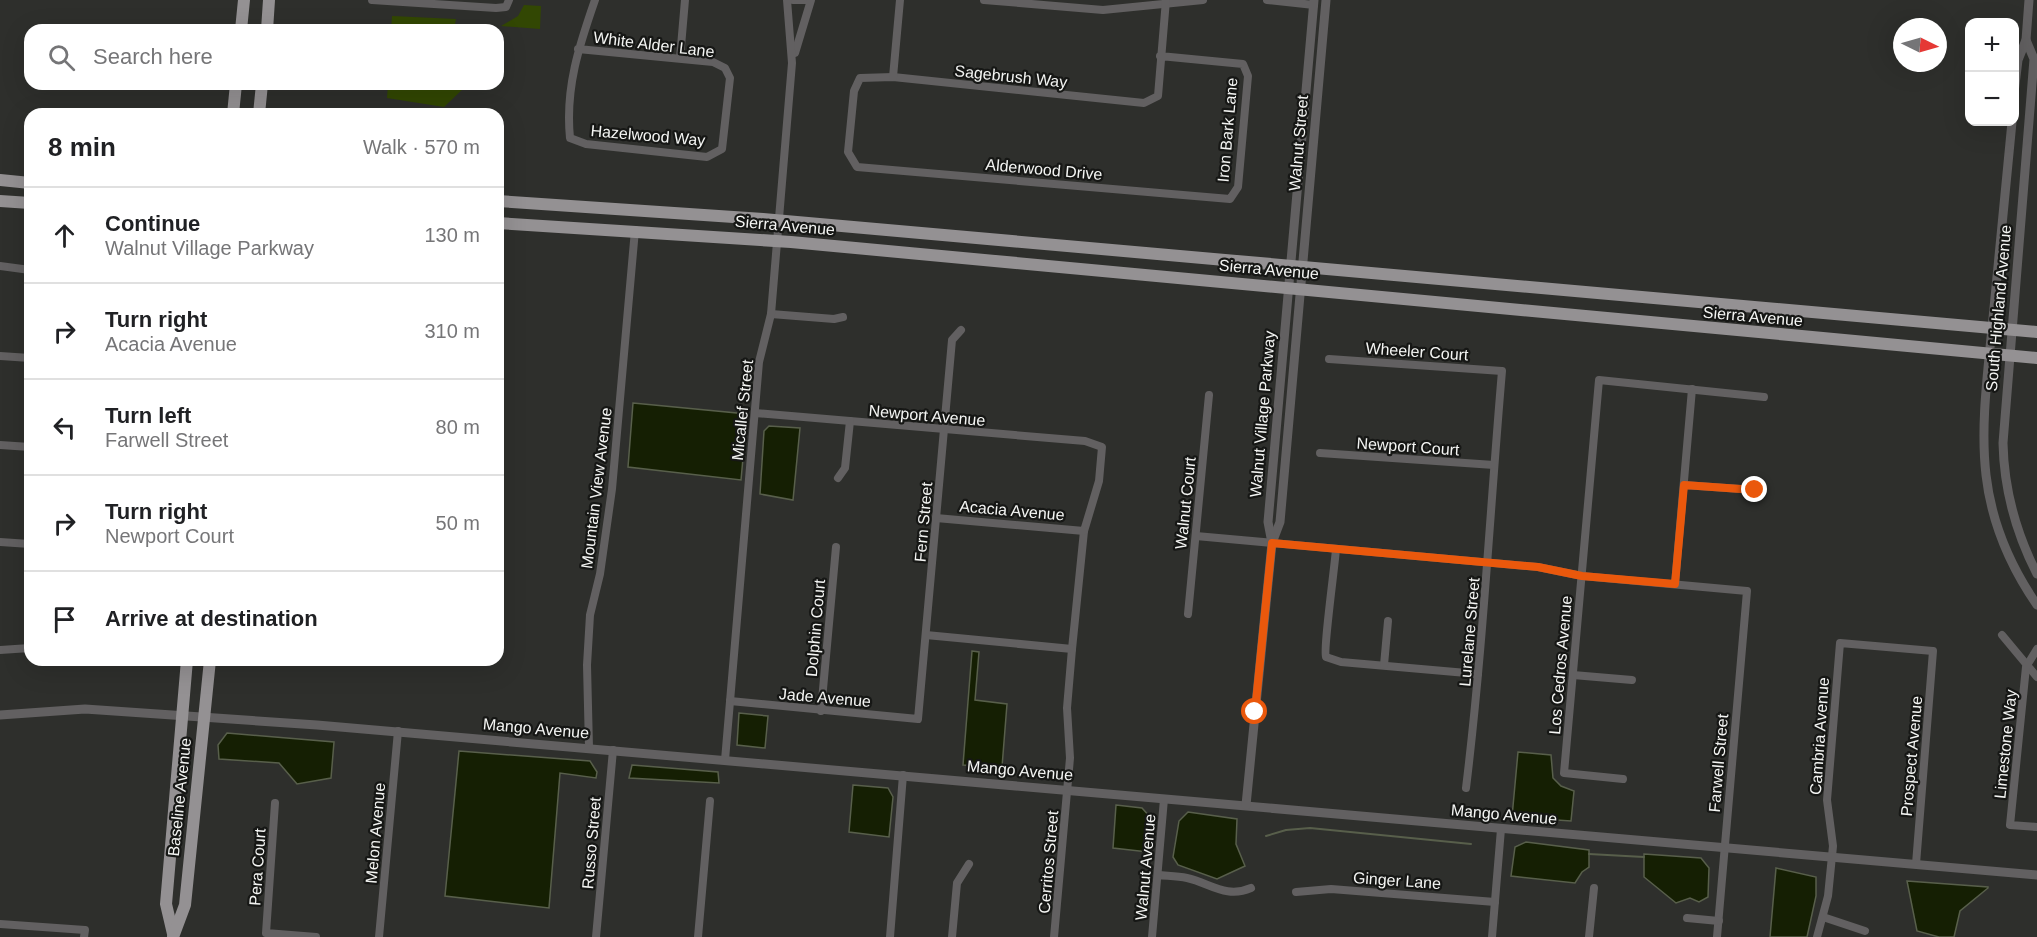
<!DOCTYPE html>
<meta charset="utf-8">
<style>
body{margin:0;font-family:Arial,sans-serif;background:#f6f6f6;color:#202124}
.controls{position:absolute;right:18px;top:18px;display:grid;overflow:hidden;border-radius:12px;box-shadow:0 6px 24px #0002}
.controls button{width:54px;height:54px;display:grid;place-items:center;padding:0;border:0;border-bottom:2px solid #e0e0e0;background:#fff;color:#202124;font:30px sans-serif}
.compass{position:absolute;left:1893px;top:18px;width:54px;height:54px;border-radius:50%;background:#fff;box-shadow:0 6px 24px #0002;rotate:95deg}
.stop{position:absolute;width:18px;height:18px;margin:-14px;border:4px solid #ea580c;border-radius:50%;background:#fff}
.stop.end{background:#ea580c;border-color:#fff;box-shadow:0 2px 6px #0008}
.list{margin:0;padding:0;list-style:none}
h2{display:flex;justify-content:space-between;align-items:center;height:78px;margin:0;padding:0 24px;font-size:26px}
h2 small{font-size:20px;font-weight:400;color:#757577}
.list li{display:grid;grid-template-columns:39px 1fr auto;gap:18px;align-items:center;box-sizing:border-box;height:96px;padding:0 24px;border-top:2px solid #e0e0e0}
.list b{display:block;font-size:22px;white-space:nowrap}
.list p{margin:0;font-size:20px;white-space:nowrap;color:#757577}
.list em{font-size:20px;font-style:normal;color:#757577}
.icon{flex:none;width:33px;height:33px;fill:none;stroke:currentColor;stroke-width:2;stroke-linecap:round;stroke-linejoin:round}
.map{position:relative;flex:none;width:2037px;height:937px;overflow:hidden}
.search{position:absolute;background:#fff;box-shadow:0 6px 24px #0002;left:24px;top:24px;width:480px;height:66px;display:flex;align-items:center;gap:15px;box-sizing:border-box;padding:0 21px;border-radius:18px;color:#757577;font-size:22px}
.panel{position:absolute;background:#fff;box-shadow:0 6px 24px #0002;left:24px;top:108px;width:480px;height:558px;border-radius:18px}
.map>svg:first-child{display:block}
.green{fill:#324703}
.water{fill:#151f03;stroke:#585f4b;stroke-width:1.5}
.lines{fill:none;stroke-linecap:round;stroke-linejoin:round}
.stream{stroke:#585f4b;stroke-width:2}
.minor{stroke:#626061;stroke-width:8}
.tertiary{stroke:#626061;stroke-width:9}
.primary{stroke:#949193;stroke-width:12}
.route{stroke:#ea580c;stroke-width:8}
.labels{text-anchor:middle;stroke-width:4.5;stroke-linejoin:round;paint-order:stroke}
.street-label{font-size:16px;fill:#f4f5f3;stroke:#161715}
</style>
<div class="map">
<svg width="2037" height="937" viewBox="0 0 2037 937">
<rect width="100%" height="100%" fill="#2e2f2c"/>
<g class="green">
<polygon points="524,5 541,6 540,29 501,26 518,16"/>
<polygon points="392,16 456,19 454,29 459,30 391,30"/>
<polygon points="388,84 465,84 464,88 444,107 387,98"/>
</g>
<g class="water">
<polygon points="633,403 747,414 741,480 628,467"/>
<polygon points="769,426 800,428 793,500 760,494 764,431"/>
<polygon points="972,651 979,652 975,700 1007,704 1002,767 963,765"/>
<polygon points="739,713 768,716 765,748 737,745"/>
<polygon points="227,733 334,742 331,778 297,784 279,763 219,759 218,745"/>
<polygon points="459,751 590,761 597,772 596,778 560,773 549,908 445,896"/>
<polygon points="1518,752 1551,755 1553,778 1561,786 1574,791 1571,821 1512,817"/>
<polygon points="632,765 718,772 719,783 629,778"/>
<polygon points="853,785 888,788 893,797 889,837 849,832"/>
<polygon points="1116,805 1142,808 1151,818 1148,852 1113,848"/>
<polygon points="1188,812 1237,819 1236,844 1245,866 1217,879 1178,865 1173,857 1179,821"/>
<polygon points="1526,842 1589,850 1589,867 1582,872 1575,883 1511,876 1515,847"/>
<polygon points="1644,854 1701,858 1709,868 1708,897 1699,902 1690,898 1676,903 1644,877"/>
<polygon points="1776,868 1816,877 1816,896 1807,937 1770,937"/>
<polygon points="1907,881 1988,887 1988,888 1960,911 1954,937 1939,937 1917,931"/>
</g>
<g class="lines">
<g class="stream">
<polyline points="1266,836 1286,830 1310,828 1471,844"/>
<polyline points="1589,854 1644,857"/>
</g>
<g class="minor">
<polyline points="372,0 496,8 506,7 509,0"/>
<polyline points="793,0 807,0"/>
<polyline points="984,0 1103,10 1203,0"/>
<polyline points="1267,0 1314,5"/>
<path d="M 578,49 L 713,62 L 725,68 L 730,78 L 722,149 L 707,157 L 586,144 L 570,138 C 565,88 579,46 595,0"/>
<polyline points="795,53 811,0"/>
<polyline points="1160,56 1243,64 1248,76 1238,187 1230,199 857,167 848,152 854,91 860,78 893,77 1144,103 1158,96 1166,0"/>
<polyline points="680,58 685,0"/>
<polyline points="893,77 900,0"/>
<polyline points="0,266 30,270"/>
<polyline points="771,314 834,319 843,317"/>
<polyline points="0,356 30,358"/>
<path d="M 1329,359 L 1502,371 C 1490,510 1483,649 1466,788"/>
<polyline points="755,413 1085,441 1102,447 1099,481 1084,531 1072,649 1067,708 1070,758 1054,937"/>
<polyline points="0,445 30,447"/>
<polyline points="1320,453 1494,465"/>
<polyline points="838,478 845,468 850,421"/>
<polyline points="1684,485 1755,490"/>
<polyline points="936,518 1084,531"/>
<polyline points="1196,536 1538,567 1582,576 1747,591 1717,937"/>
<polyline points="0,542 30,544"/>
<path d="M 1336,549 C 1335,564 1323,651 1326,657 L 1341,662 L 1478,674"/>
<polyline points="1675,584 1692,389"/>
<polyline points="1188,614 1209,395"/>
<polyline points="926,635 1072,649"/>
<polyline points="2002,635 2037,677"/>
<polyline points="2037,649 2026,667 2010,825 2037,827"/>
<polyline points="0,650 30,648"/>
<polyline points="1384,665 1388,621"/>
<polyline points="1573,675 1632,680"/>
<polyline points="730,701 918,719 952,340 961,330"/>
<polyline points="821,711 836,547"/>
<polyline points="589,748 587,665 590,615 600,574 612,489 635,230"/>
<polyline points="725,760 759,362 771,314 792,63 787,0"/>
<polyline points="1623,779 1564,773 1599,380 1764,397"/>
<polyline points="275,803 266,933 316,937"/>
<path d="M 1158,875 C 1167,876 1177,876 1187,878 C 1210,883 1226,899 1251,888"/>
<polyline points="1296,892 1331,889 1495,902"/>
<polyline points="1823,917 1865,931"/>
<polyline points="1687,918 1719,921"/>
<polyline points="0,924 85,930 84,937"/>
<polyline points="379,937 398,731"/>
<polyline points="596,937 613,750"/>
<polyline points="698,937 710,801"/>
<polyline points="890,937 903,775"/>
<polyline points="952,937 957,883 969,864"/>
<polyline points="1152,937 1164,799"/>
<polyline points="1492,937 1501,829"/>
<polyline points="1589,937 1594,888"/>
<polyline points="1817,937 1828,896 1833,846 1827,800 1840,643 1933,651 1916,864"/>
</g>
<g class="tertiary">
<path d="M 2026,40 L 2034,59 L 2003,443 C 2004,489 2016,533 2037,574"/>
<polyline points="2014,93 2018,60 2026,40 2029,0"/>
<path d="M 2012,122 C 2006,184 2000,246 1994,308 C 1983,424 1966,502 2037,605"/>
<polyline points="1272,543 1280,522 1326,0"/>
<polyline points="0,715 85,709 317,725 2037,875"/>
<polyline points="1246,805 1272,543 1268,522 1314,0"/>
</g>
<g class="primary">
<polyline points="241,30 244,0"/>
<polyline points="267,30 269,0"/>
<polyline points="233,114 236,84"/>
<polyline points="259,114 262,84"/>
<polyline points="0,180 30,183"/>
<polyline points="0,201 30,203"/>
<polyline points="498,201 763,219 2037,332"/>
<polyline points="498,223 791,242 2037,358"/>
<polyline points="173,934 166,904 187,660"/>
<polyline points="173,937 185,905 210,660"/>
</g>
</g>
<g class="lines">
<polyline class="route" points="1255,712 1272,543 1538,567 1582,576 1675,584 1684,485 1755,490"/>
</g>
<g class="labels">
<g class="street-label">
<text transform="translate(654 44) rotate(7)" y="6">White Alder Lane</text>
<text transform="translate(1011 76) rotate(6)" y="6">Sagebrush Way</text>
<text transform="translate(1227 130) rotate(-85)" y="6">Iron Bark Lane</text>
<text transform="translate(648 135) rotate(5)" y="6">Hazelwood Way</text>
<text transform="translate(1298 143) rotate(-85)" y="6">Walnut Street</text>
<text transform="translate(1044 169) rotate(5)" y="6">Alderwood Drive</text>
<text transform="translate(785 225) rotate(5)" y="6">Sierra Avenue</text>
<text transform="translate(1269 269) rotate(5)" y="6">Sierra Avenue</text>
<text transform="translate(1998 308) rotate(-85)" y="6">South Highland Avenue</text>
<text transform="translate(1753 316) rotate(5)" y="6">Sierra Avenue</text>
<text transform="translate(1417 351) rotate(4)" y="6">Wheeler Court</text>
<text transform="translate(742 410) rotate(-84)" y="6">Micallef Street</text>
<text transform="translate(1262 414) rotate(-85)" y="6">Walnut Village Parkway</text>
<text transform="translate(927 415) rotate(5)" y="6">Newport Avenue</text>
<text transform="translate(1408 446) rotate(4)" y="6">Newport Court</text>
<text transform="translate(596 488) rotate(-83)" y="6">Mountain View Avenue</text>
<text transform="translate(1185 503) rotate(-84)" y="6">Walnut Court</text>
<text transform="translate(1012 510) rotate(5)" y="6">Acacia Avenue</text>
<text transform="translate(923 522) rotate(-85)" y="6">Fern Street</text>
<text transform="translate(815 628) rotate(-85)" y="6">Dolphin Court</text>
<text transform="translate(1469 632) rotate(-85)" y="6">Lurelane Street</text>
<text transform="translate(1560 665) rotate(-85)" y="6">Los Cedros Avenue</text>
<text transform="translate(825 697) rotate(5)" y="6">Jade Avenue</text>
<text transform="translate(536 728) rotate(5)" y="6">Mango Avenue</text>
<text transform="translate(1819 736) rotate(-86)" y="6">Cambria Avenue</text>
<text transform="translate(2005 744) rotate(-84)" y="6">Limestone Way</text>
<text transform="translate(1911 756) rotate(-85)" y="6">Prospect Avenue</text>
<text transform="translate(1718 763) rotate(-85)" y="6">Farwell Street</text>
<text transform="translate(1020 770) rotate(5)" y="6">Mango Avenue</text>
<text transform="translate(179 797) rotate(-84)" y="6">Baseline Avenue</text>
<text transform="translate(1504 814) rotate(5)" y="6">Mango Avenue</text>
<text transform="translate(375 833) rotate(-85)" y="6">Melon Avenue</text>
<text transform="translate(591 843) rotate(-85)" y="6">Russo Street</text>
<text transform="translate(1048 862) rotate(-85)" y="6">Cerritos Street</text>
<text transform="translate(257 867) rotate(-86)" y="6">Pera Court</text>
<text transform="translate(1145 867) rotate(-85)" y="6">Walnut Avenue</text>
<text transform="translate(1397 880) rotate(4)" y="6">Ginger Lane</text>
</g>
</g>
</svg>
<div class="controls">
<button>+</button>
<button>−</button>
</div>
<svg class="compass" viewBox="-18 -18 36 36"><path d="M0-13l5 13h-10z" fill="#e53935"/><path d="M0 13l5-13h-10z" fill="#757577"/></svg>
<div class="stop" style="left:1255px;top:712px"></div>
<div class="stop end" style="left:1755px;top:490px"></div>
<div class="search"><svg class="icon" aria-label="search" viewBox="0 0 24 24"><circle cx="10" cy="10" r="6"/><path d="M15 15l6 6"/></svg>Search here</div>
<section class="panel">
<h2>8 min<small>Walk · 570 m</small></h2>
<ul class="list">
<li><svg class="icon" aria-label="ahead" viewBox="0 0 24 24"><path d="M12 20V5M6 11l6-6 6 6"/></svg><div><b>Continue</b><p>Walnut Village Parkway</p></div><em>130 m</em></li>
<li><svg class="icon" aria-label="right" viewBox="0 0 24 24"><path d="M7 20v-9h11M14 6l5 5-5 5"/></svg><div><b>Turn right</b><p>Acacia Avenue</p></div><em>310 m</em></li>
<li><svg class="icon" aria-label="left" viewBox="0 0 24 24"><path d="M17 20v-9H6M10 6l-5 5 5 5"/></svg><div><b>Turn left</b><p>Farwell Street</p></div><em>80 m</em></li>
<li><svg class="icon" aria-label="right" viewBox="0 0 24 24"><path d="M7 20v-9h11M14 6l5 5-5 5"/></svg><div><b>Turn right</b><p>Newport Court</p></div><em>50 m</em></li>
<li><svg class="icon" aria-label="arrive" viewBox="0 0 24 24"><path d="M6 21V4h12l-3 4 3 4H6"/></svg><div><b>Arrive at destination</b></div></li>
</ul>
</section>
</div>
